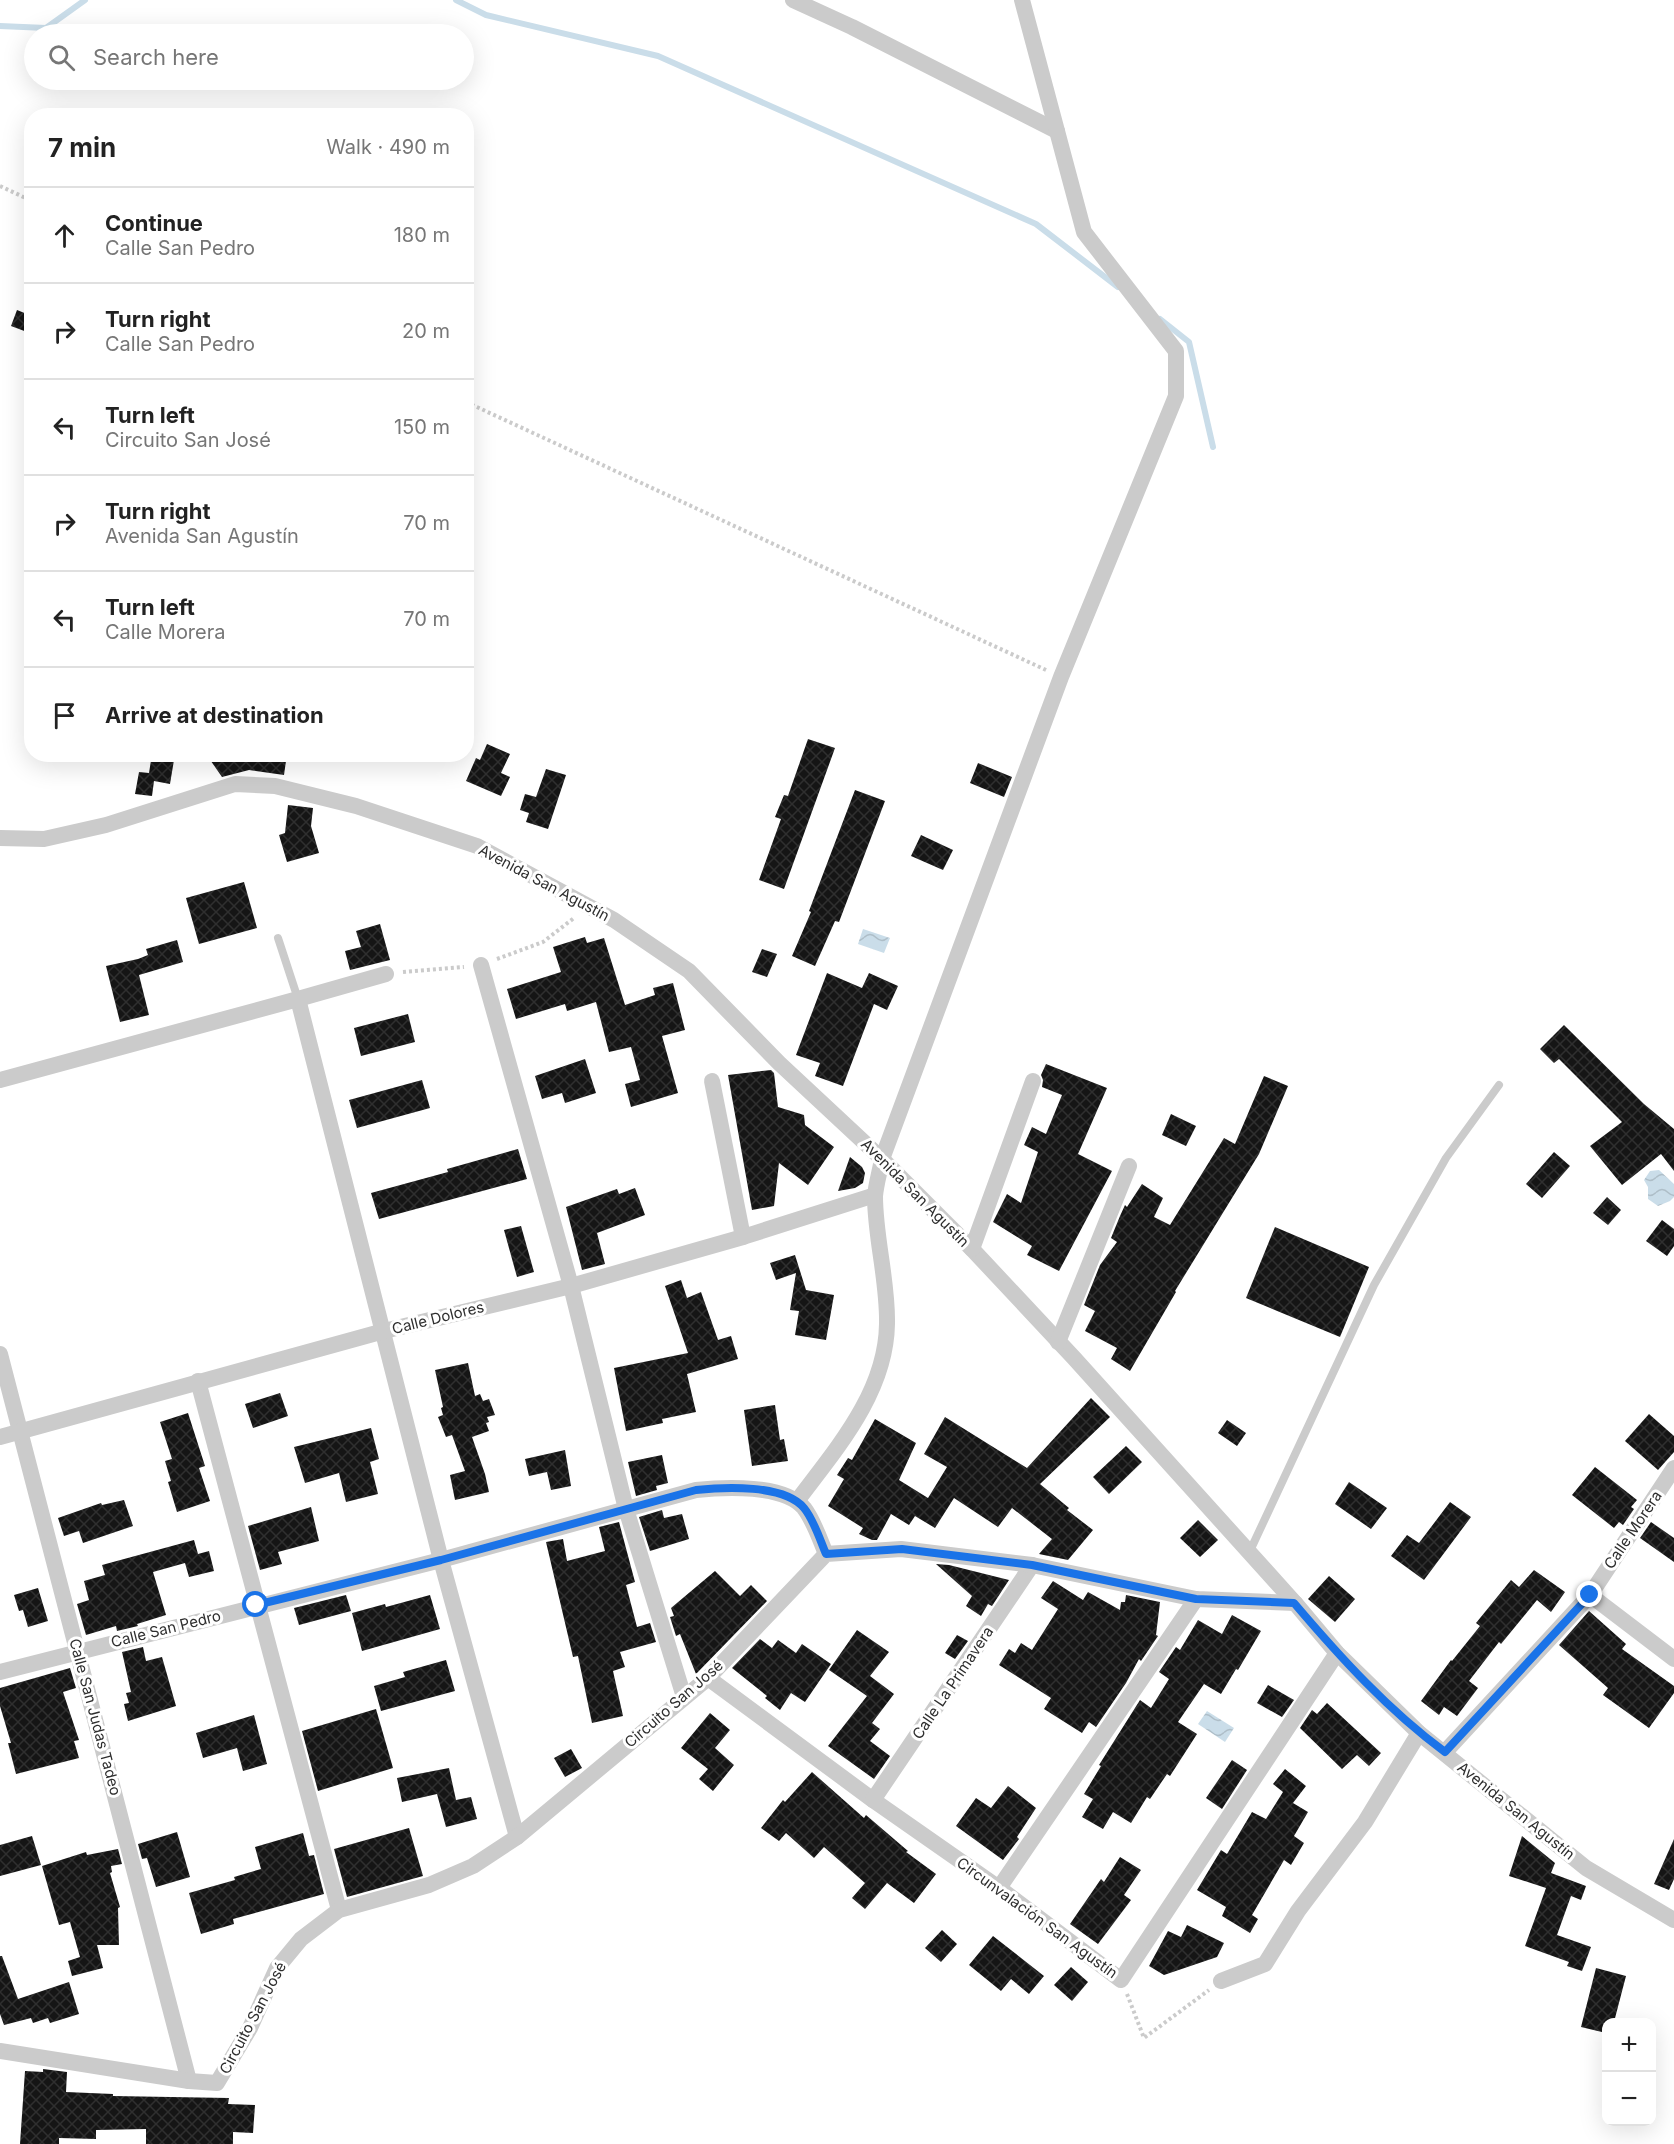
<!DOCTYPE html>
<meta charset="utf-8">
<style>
body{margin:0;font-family:Inter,sans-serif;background:#f6f6f6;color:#222}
.controls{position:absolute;right:18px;bottom:18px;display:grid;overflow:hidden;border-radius:12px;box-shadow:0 6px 24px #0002}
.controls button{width:54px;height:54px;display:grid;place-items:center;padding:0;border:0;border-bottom:2px solid #e0e0e0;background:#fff;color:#222;font:30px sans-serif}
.stop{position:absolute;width:18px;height:18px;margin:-14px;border:4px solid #1a73e8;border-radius:50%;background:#fff}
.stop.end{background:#1a73e8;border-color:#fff;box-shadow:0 2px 6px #0008}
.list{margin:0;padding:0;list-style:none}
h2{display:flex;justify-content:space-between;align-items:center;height:78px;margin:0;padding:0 24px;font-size:26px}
h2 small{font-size:20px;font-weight:400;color:#767676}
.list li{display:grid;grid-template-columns:39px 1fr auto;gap:18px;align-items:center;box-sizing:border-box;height:96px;padding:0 24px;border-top:2px solid #e0e0e0}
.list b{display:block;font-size:22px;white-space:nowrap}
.list p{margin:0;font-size:20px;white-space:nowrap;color:#767676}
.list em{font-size:20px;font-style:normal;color:#767676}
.icon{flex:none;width:33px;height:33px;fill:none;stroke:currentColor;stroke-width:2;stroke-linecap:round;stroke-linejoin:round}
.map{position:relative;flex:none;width:1674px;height:2144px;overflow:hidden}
.search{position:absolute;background:#fff;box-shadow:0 6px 24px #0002;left:24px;top:24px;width:450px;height:66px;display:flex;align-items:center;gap:15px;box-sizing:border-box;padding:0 21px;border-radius:33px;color:#767676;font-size:22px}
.panel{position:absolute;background:#fff;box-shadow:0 6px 24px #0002;left:24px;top:108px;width:450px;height:654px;border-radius:24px}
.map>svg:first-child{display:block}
.water{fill:url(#water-waves)}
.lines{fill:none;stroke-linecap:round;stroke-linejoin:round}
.stream{stroke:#cadde9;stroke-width:6}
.building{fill:url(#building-cross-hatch)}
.path{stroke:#cbcbcb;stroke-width:4;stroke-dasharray:3 3;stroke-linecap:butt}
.lane{stroke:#cbcbcb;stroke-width:8}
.street{stroke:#cbcbcb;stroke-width:16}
.route{stroke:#1a73e8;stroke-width:8}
.labels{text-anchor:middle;stroke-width:6;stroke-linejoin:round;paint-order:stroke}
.street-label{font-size:15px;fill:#2e2e2e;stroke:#fff}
</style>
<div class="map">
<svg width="1674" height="2144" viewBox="0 0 1674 2144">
<defs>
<pattern id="water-waves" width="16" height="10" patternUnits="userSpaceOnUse" patternTransform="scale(1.5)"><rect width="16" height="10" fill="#cadde9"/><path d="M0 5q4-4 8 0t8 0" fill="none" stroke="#aebec8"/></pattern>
<pattern id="building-cross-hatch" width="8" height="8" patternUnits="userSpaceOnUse" patternTransform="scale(1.5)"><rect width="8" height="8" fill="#151515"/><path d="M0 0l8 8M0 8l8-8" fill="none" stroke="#2f2f2f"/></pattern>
</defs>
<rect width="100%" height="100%" fill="#fff"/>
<g class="water">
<polygon points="863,929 890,938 884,953 858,944"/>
<polygon points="1659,1170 1674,1184 1674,1197 1670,1201 1658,1206 1648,1199 1648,1187 1644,1180 1650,1171"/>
<polygon points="1207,1711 1234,1728 1225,1742 1198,1724"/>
</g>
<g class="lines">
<g class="stream">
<polyline points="456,0 486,15 658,56 1036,224 1118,287"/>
<polyline points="0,26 46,28 85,0"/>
<polyline points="1160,319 1189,342 1213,447"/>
</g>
</g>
<g class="building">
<polygon points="17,310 32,316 32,323 27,332 11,326"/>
<polygon points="808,739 835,748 784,889 759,880 781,819 775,817 784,795 788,796"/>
<polygon points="487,744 510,754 501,773 510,777 501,796 466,781 476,758 480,760"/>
<polygon points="152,754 175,754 170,784 154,781 152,796 135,794 139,772 149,773"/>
<polygon points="206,754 287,754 284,775 249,770 222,777"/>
<polygon points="978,763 1012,777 1004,797 970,783"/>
<polygon points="546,769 566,775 548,829 526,822 529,813 520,810 525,794 536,797"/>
<polygon points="855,790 885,801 839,922 835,921 815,966 792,956 811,912 809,911"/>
<polygon points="288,805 313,808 311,826 319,853 287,862 279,835 285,833"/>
<polygon points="921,835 953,850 943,870 911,856"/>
<polygon points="244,882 257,928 199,944 186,898"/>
<polygon points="380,924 390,960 350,970 345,951 361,947 356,931"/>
<polygon points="585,937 587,943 604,938 625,1005 655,995 653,988 673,983 685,1030 662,1036 678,1093 631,1107 625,1084 640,1080 631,1047 609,1052 596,1002 567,1011 565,1004 516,1019 507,989 561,972 553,947"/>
<polygon points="177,940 183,962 139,975 149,1015 120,1022 106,966 138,959 148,955 146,949"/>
<polygon points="762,949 777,954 767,977 752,972"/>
<polygon points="827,973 862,988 869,973 898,986 887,1010 874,1004 843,1086 815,1076 820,1063 796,1055"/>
<polygon points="408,1014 415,1042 361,1056 354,1028"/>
<polygon points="1564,1025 1644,1104 1674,1129 1674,1171 1661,1154 1622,1185 1590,1146 1622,1122 1559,1059 1554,1063 1540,1049"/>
<polygon points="585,1059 596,1093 565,1103 562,1093 542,1099 535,1076"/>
<polygon points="1046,1064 1107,1088 1078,1154 1112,1171 1059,1271 1027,1255 1032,1246 993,1222 1007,1194 1021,1203 1038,1152 1024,1145 1032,1127 1046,1134 1062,1095 1042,1087 1043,1080 1041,1075"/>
<polygon points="771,1070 774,1073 778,1107 804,1115 805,1125 834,1147 808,1185 779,1163 774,1206 752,1210 728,1075"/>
<polygon points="1264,1076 1288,1086 1259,1154 1175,1291 1176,1292 1130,1371 1111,1359 1117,1348 1085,1331 1095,1311 1084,1305 1100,1265 1117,1242 1111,1238 1120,1216 1125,1205 1127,1207 1142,1184 1163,1198 1154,1217 1170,1225 1224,1138 1235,1144"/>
<polygon points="422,1080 430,1108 357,1128 349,1100"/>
<polygon points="1171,1114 1196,1126 1186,1146 1162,1135"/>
<polygon points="518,1149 527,1179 379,1219 371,1193 448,1172 447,1169"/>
<polygon points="1554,1152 1570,1166 1542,1198 1526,1184"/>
<polygon points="850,1157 862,1167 865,1173 863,1183 855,1188 838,1191"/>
<polygon points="635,1188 645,1215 597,1233 605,1264 582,1270 566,1207 617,1189 619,1194"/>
<polygon points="1607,1197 1621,1210 1608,1225 1593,1213"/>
<polygon points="1662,1220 1674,1229 1674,1246 1667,1256 1646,1241"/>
<polygon points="521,1226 534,1272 517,1277 504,1230"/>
<polygon points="1275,1227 1369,1267 1340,1337 1246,1298"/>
<polygon points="795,1255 806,1290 834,1295 826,1340 795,1335 799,1311 790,1310 796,1273 776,1280 770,1263"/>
<polygon points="681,1280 687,1298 701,1292 718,1340 731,1336 738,1359 687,1374 696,1412 662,1419 663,1423 626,1431 614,1368 688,1353 665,1286"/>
<polygon points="468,1363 475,1396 480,1394 483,1401 489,1399 495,1415 487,1417 489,1422 486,1423 489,1431 472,1437 485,1474 489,1492 455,1500 450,1475 465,1471 452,1435 446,1437 438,1417 443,1415 441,1408 443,1407 435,1370"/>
<polygon points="280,1393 288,1416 253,1428 245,1404"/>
<polygon points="1091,1398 1110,1417 1040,1484 1069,1508 1067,1510 1093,1530 1068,1560 1039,1554 1052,1539 1012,1508 998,1527 954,1498 935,1528 915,1516 909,1525 891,1514 877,1540 872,1540 859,1534 863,1528 828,1506 844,1479 837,1475 848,1458 852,1460 875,1419 916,1443 899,1480 928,1498 947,1467 924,1454 945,1417 1027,1468"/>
<polygon points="775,1405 780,1440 784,1439 788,1461 752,1466 744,1410"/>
<polygon points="188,1413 205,1466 199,1468 210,1501 177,1512 168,1482 171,1481 165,1461 172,1459 160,1422"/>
<polygon points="1649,1414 1674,1436 1674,1452 1658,1470 1625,1441"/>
<polygon points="1227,1420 1246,1433 1237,1446 1218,1433"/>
<polygon points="371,1428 379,1459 370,1462 378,1494 346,1502 339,1473 305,1483 294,1447"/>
<polygon points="1126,1446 1142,1462 1109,1494 1093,1477"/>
<polygon points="565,1450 571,1486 551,1490 547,1472 529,1476 525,1459"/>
<polygon points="662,1455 668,1483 656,1486 657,1490 636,1496 628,1462"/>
<polygon points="1595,1467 1637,1500 1631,1507 1634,1509 1623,1525 1619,1522 1614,1528 1572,1495"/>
<polygon points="1349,1482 1387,1508 1371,1529 1335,1504"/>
<polygon points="124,1500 133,1526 83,1543 79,1531 64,1536 58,1518 101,1503 102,1505"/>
<polygon points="1450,1502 1471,1517 1424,1580 1391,1556 1407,1535 1419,1543"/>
<polygon points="311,1507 319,1541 278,1552 282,1564 260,1570 248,1526"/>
<polygon points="662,1510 664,1518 682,1514 689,1539 650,1551 639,1517"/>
<polygon points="1198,1520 1218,1540 1200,1557 1180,1538"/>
<polygon points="619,1522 635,1582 626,1585 637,1627 650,1623 656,1642 620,1652 625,1667 613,1671 623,1716 592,1723 578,1656 573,1657 546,1542 563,1539 567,1561 605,1551 599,1527"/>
<polygon points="1651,1522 1674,1538 1674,1562 1640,1538"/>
<polygon points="194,1540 198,1554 209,1551 214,1571 189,1577 185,1563 153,1572 166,1615 137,1624 138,1626 117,1631 116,1626 86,1635 77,1604 89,1600 84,1581 105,1575 102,1565"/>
<polygon points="936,1564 949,1565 1009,1580 992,1606 988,1604 981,1616 966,1606 972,1596"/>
<polygon points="1534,1570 1565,1592 1551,1612 1537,1600 1501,1644 1499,1642 1469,1681 1478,1688 1457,1716 1444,1707 1439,1715 1421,1701 1451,1660 1452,1661 1480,1626 1476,1623 1511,1580 1519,1587"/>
<polygon points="715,1571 740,1596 751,1585 767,1601 696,1674 680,1634 676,1636 670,1617 674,1616 671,1608"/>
<polygon points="1329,1576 1355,1599 1335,1622 1308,1599"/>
<polygon points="1053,1581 1083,1600 1088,1592 1120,1610 1121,1602 1125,1602 1126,1595 1160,1602 1156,1635 1158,1636 1141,1661 1139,1659 1126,1683 1096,1727 1089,1722 1082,1733 1044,1709 1051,1698 999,1665 1009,1649 1015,1653 1021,1643 1032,1650 1058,1609 1041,1598"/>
<polygon points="38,1588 48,1621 28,1627 23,1610 19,1611 14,1595"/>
<polygon points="346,1595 351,1611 299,1625 294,1608"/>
<polygon points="430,1595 440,1629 362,1651 352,1613 385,1604 386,1607"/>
<polygon points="1589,1611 1626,1644 1622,1649 1674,1686 1674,1693 1649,1728 1603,1695 1608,1688 1559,1645"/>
<polygon points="1232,1615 1261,1631 1238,1670 1236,1669 1221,1694 1204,1684 1178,1722 1197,1734 1170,1776 1167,1774 1150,1799 1147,1797 1131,1823 1113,1812 1103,1829 1082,1817 1093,1799 1084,1794 1101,1766 1099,1765 1140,1700 1151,1708 1169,1679 1159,1672 1176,1647 1180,1650 1198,1620 1222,1634"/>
<polygon points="857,1630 889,1652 870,1676 894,1694 872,1723 880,1729 870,1741 890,1756 874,1779 828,1746 867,1696 829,1670"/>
<polygon points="957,1635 968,1641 955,1659 945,1653"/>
<polygon points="760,1639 772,1648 778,1640 796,1653 802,1644 831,1664 805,1702 791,1693 780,1710 765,1698 767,1696 732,1668"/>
<polygon points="143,1647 146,1661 162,1657 176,1706 128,1721 124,1704 129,1703 126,1693 131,1692 122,1652"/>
<polygon points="446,1660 455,1691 381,1711 374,1686 405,1677 403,1672"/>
<polygon points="70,1668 76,1688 63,1692 79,1740 74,1741 79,1758 16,1774 8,1743 11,1743 0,1706 0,1688"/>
<polygon points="1268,1685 1294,1700 1282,1717 1257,1703"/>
<polygon points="1327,1703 1381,1753 1369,1766 1357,1755 1342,1769 1300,1728 1312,1710 1317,1714"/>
<polygon points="376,1709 393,1768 318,1791 302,1731"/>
<polygon points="710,1713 730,1730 715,1748 734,1765 713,1791 699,1779 708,1769 681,1748"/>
<polygon points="254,1715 267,1764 243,1771 237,1748 203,1758 196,1733"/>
<polygon points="571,1749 582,1768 565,1777 554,1758"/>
<polygon points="1232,1760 1247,1770 1222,1809 1206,1798"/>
<polygon points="449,1768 456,1800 471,1797 477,1819 446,1827 437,1794 402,1802 397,1778"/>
<polygon points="1285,1769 1306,1786 1293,1803 1308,1812 1294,1836 1304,1843 1291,1865 1284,1860 1252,1915 1258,1919 1250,1933 1222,1916 1226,1907 1197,1890 1221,1850 1227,1854 1252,1812 1266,1819 1283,1792 1273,1784"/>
<polygon points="812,1772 864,1818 866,1815 908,1851 906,1852 936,1874 914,1903 887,1883 865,1909 852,1898 865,1883 824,1847 814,1858 786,1833 779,1841 761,1828 783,1800 785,1802"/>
<polygon points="1008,1786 1036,1808 1017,1837 1019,1839 1003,1860 956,1826 976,1798 991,1808"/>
<polygon points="409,1828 423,1876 347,1897 334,1849"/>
<polygon points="177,1832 190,1877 156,1887 147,1858 142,1859 138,1844"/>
<polygon points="303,1833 309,1856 314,1855 324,1894 233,1919 234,1924 201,1934 189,1893 235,1880 234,1877 261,1869 255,1847"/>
<polygon points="32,1836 41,1865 0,1876 0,1845"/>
<polygon points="1522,1836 1555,1863 1551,1873 1586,1886 1581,1900 1571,1896 1557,1935 1591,1947 1582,1971 1567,1966 1569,1962 1525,1946 1546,1888 1509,1876"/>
<polygon points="1674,1839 1674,1879 1669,1890 1654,1884"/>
<polygon points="118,1849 122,1864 111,1866 112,1872 110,1873 120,1907 118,1908 119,1945 97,1945 103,1968 72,1976 68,1961 80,1957 70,1922 59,1925 42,1866 86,1852 87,1855"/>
<polygon points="1120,1857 1141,1870 1124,1895 1131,1900 1098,1944 1070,1924 1101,1879 1104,1882"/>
<polygon points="1187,1925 1224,1943 1217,1957 1164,1975 1149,1966 1168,1931 1181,1937"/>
<polygon points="942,1930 957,1944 941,1962 925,1948"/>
<polygon points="993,1936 1044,1976 1029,1994 1011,1979 1001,1991 969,1965"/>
<polygon points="0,1956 2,1956 18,1999 69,1982 79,2014 50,2023 48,2018 33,2023 31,2018 4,2025 0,2014"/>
<polygon points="1071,1967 1088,1982 1072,2001 1054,1985"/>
<polygon points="1596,1968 1626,1976 1614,2022 1606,2022 1606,2033 1581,2027"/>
<polygon points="43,2069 67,2072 66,2092 113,2094 113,2096 229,2098 228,2104 255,2105 253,2133 233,2132 233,2144 146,2144 146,2129 96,2130 96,2139 59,2138 59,2144 20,2144 25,2071 43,2072"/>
</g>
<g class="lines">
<g class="path">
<polyline points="0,186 32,201"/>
<polyline points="466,402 1046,670"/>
<polyline points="497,959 543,942 574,918"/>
<polyline points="403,972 464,967"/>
<polyline points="1127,1994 1144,2038 1209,1990"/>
</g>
<g class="lane">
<polyline points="278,938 298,999"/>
<polyline points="1249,1553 1374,1285 1446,1158 1499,1085"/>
</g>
<g class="street">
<polyline points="793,0 852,27 1057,131"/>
<polyline points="0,838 44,839 106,825 235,784 275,786 356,806 477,846 614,920 689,971 779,1063 882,1159 972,1249 1074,1358 1295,1603 1337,1653 1419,1733 1586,1868 1674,1920"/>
<polyline points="481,965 571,1286 626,1509 684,1697"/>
<polyline points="298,999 441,1560 517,1837"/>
<polyline points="0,1080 298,999 386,974"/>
<polyline points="712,1081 743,1237"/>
<polyline points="972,1249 1033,1081"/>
<polyline points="1058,1342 1129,1166"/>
<polyline points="0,1354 189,2081"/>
<polyline points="198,1381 339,1910"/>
<polyline points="0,1437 384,1331 571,1286 743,1237 875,1195"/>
<path d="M 797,1501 C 836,1449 886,1393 887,1324 C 888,1281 875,1238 875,1196 C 876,1184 880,1171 882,1159 L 1061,677 L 1176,396 L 1176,351 L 1084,232 L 1022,0"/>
<polyline points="1590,1595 1674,1659"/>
<path d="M 0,1672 L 441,1560 L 696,1490 C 724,1487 784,1484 804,1508 C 814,1521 820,1540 826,1554"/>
<polyline points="708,1678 873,1800 999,1888 1121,1980 1337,1653"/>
<polyline points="1445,1752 1590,1595 1674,1468"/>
<polyline points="873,1800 1032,1565"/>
<polyline points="999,1888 1196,1599"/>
<polyline points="1221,1981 1265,1964 1298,1911 1365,1822 1419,1733"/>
<polyline points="0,2051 189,2081 217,2083 250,2028 277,1968 301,1939 339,1910 429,1885 473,1866 517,1837 708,1678 826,1554 901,1549 1032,1565 1196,1599 1295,1603"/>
</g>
</g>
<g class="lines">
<path class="route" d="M 256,1605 L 441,1560 L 696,1490 C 724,1487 784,1484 804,1508 C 814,1520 820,1540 826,1554 L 902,1549 L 1032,1565 L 1196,1599 L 1294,1603 C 1340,1657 1388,1710 1445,1752 L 1590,1595"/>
</g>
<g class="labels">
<g class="street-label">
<text transform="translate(544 883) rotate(28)" y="5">Avenida San Agustín</text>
<text transform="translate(915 1193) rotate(45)" y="5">Avenida San Agustín</text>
<text transform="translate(438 1318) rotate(-14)" y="5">Calle Dolores</text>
<text transform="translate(1633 1530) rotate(-56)" y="5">Calle Morera</text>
<text transform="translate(166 1629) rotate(-14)" y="5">Calle San Pedro</text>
<text transform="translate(953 1683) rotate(-56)" y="5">Calle La Primavera</text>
<text transform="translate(674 1704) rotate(-41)" y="5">Circuito San José</text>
<text transform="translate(95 1717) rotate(75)" y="5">Calle San Judas Tadeo</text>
<text transform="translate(1516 1811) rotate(39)" y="5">Avenida San Agustín</text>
<text transform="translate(1037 1918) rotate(36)" y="5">Circunvalación San Agustín</text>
<text transform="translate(253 2018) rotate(-62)" y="5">Circuito San José</text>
</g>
</g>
</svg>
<div class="controls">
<button>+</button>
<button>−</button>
</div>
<div class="stop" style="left:256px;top:1605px"></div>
<div class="stop end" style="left:1590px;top:1595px"></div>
<div class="search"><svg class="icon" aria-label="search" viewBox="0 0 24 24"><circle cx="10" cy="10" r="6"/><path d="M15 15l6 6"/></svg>Search here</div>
<section class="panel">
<h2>7 min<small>Walk · 490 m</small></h2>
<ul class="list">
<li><svg class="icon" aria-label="ahead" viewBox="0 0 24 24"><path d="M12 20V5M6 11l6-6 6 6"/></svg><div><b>Continue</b><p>Calle San Pedro</p></div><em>180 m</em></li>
<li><svg class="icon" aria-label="right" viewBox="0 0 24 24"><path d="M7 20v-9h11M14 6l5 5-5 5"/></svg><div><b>Turn right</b><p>Calle San Pedro</p></div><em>20 m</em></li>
<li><svg class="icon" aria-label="left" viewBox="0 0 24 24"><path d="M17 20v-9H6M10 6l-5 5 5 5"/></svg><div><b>Turn left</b><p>Circuito San José</p></div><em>150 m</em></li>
<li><svg class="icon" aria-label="right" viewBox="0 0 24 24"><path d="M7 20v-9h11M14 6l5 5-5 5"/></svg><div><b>Turn right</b><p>Avenida San Agustín</p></div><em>70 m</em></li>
<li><svg class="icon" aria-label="left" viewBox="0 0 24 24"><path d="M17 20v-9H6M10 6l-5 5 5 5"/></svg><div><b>Turn left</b><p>Calle Morera</p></div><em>70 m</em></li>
<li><svg class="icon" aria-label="arrive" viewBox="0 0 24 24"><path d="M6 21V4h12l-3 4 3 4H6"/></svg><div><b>Arrive at destination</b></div></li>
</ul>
</section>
</div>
